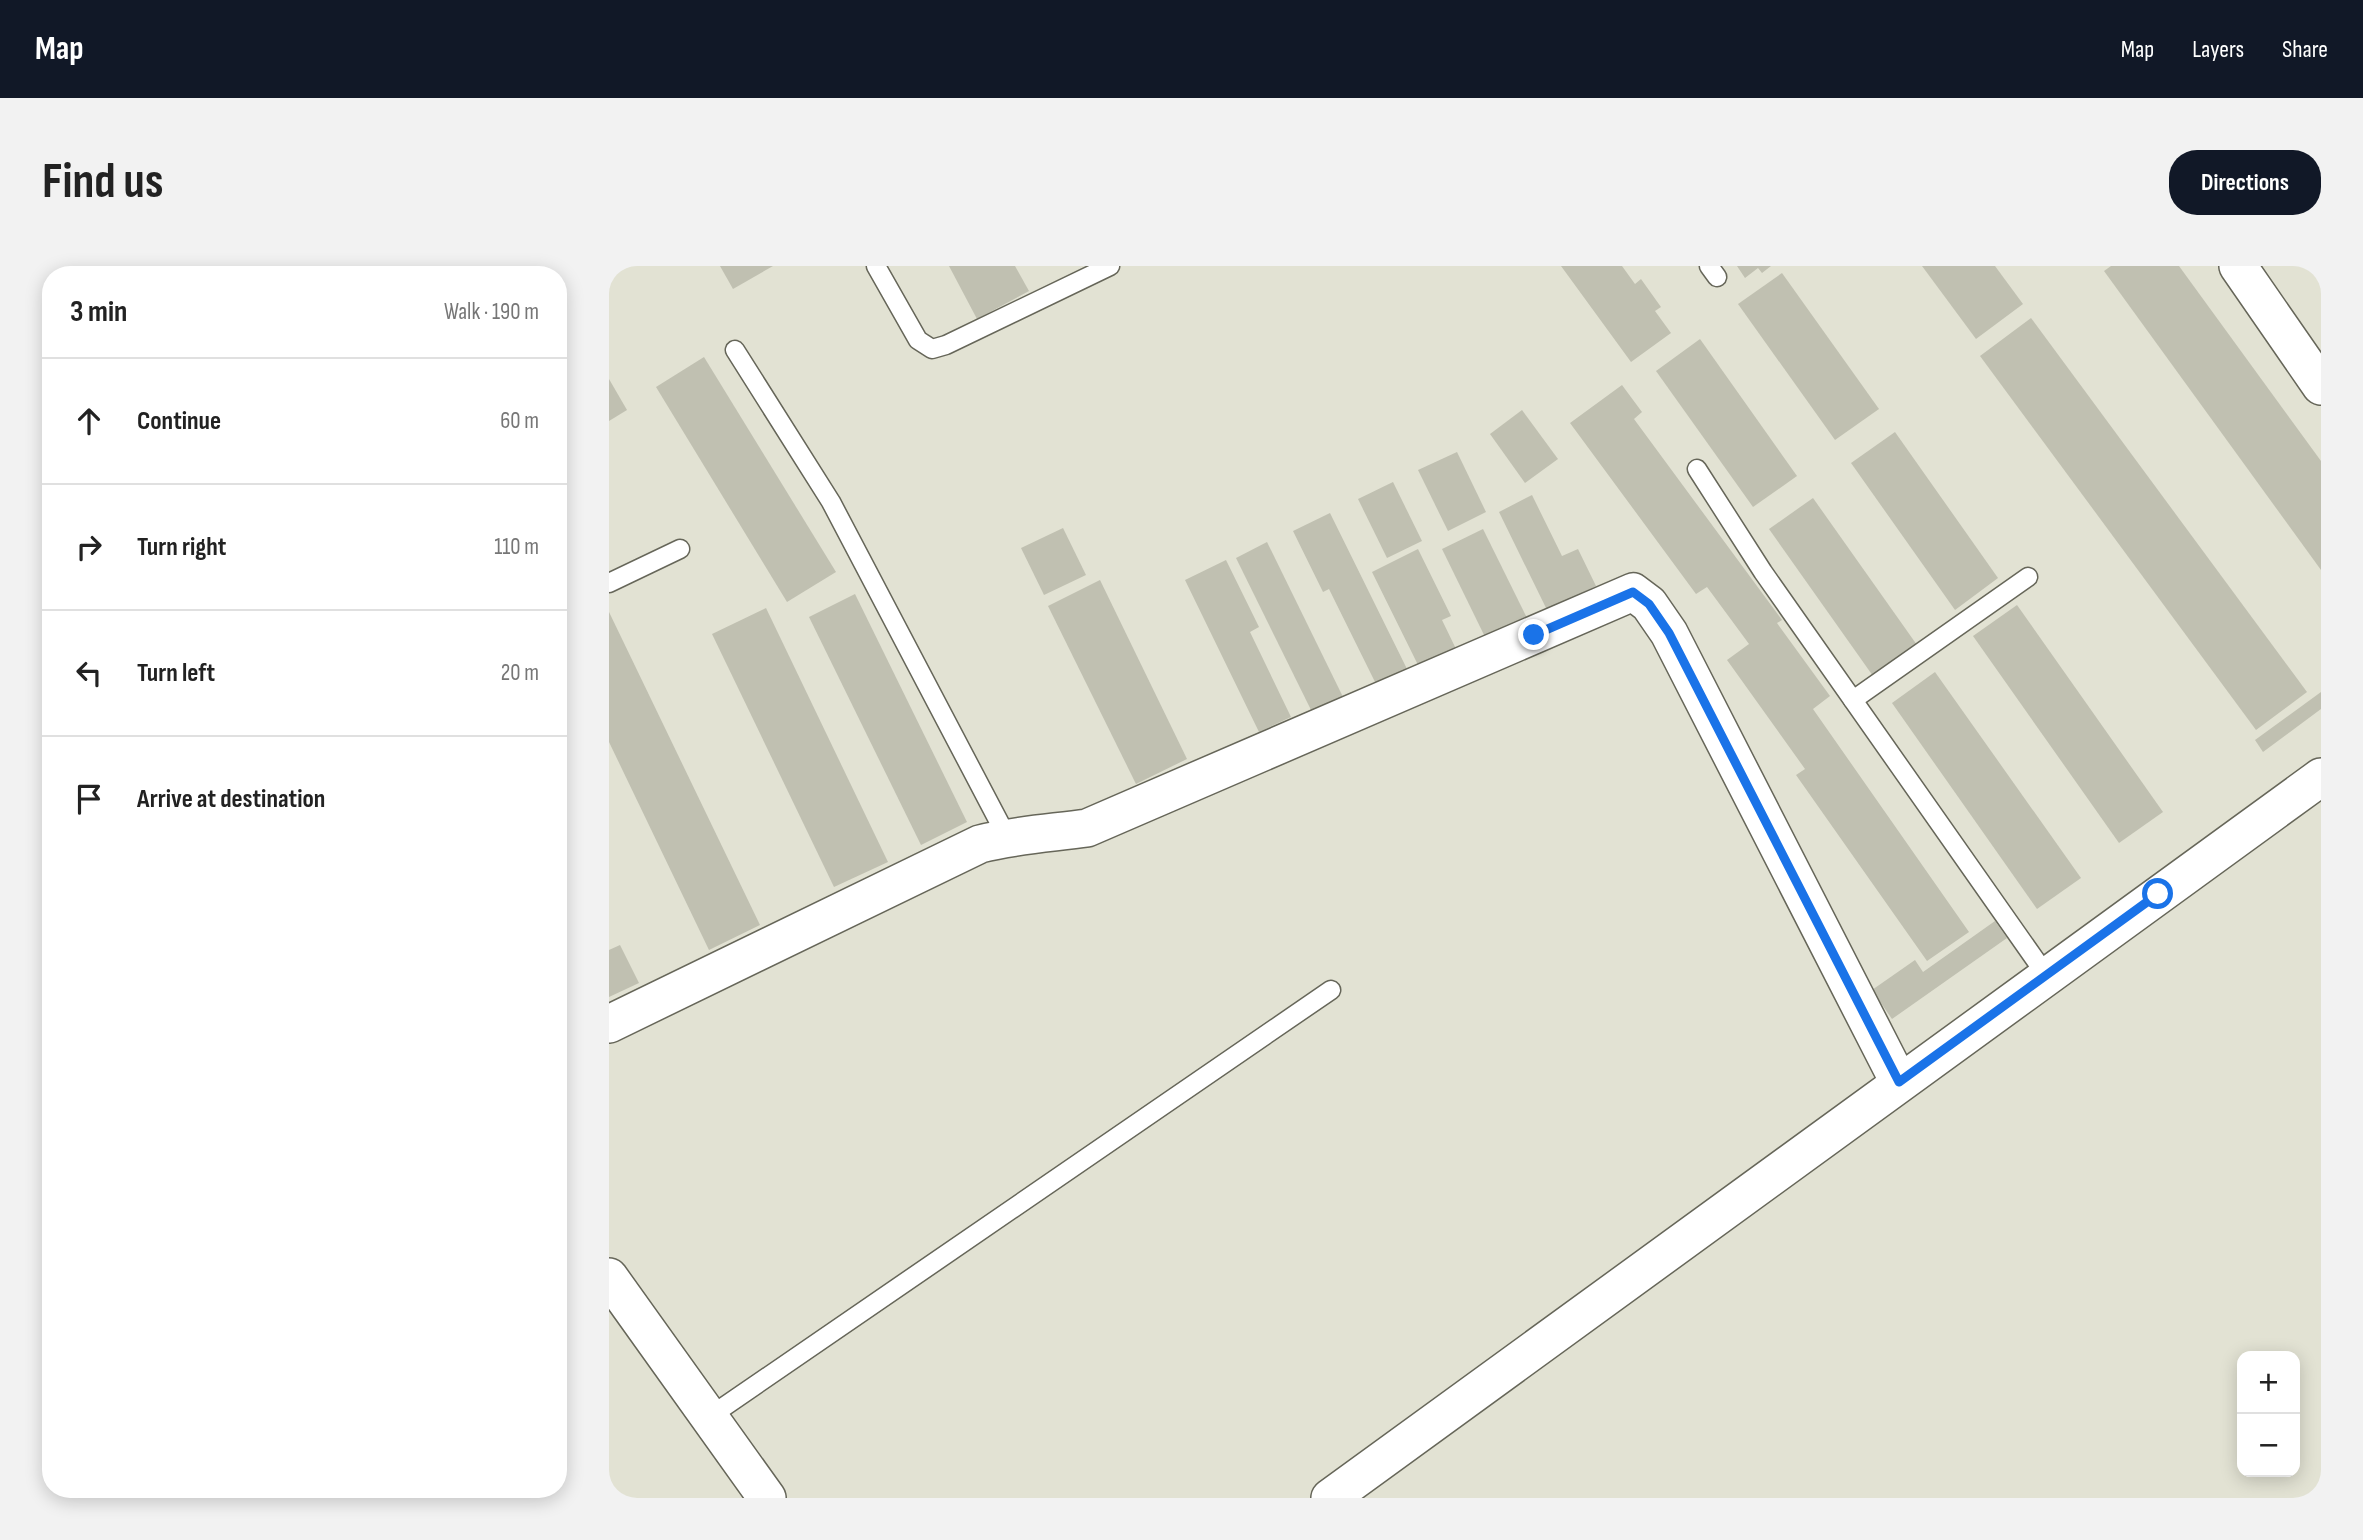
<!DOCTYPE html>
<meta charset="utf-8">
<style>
body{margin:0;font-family:"Sofia Sans Condensed",sans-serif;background:#f2f2f2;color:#222}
.controls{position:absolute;right:21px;bottom:21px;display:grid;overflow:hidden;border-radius:14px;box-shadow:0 4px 18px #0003}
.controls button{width:63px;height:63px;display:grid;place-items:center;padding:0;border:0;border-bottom:2px solid #e0e0e0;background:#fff;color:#222;font:35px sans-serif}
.stop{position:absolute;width:21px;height:21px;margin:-16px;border:5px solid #1a73e8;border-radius:50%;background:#fff}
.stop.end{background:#1a73e8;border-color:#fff;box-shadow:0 2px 7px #0008}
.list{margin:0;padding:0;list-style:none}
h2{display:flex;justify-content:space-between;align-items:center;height:91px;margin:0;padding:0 28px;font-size:30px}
h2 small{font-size:23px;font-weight:400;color:#767676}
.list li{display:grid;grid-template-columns:46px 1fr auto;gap:21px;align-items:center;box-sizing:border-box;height:126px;padding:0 28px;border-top:2px solid #e0e0e0}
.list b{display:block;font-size:26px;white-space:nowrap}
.list em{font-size:23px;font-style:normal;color:#767676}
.icon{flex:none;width:38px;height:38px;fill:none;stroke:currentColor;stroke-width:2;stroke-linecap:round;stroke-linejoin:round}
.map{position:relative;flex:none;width:1712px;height:1232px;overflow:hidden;border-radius:28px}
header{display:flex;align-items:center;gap:42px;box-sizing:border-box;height:98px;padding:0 35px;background:#111827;color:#fff}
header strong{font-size:33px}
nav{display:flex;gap:38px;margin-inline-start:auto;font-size:24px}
.intro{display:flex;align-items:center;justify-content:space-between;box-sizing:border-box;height:168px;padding:0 42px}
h1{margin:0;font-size:49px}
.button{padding:18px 32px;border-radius:28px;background:#111827;color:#fff;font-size:24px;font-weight:700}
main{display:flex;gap:42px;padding:0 42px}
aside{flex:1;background:#fff;border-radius:28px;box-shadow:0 4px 18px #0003}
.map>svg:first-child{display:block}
.building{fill:#c0c0b1}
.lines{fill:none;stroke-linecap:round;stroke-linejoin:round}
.lane-casing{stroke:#666659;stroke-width:21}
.street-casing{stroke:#666659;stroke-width:40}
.lane{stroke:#fff;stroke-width:18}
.street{stroke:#fff;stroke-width:37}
.route{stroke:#1a73e8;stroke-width:9}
</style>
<header>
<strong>Map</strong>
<nav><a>Map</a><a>Layers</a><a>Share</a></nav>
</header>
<div class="intro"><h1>Find us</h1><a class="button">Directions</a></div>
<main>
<aside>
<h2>3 min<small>Walk · 190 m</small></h2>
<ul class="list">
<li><svg class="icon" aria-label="ahead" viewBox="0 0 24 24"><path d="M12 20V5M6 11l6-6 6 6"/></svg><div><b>Continue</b></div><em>60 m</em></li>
<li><svg class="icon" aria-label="right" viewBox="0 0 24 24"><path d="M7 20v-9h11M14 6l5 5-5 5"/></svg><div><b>Turn right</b></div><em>110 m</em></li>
<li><svg class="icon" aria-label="left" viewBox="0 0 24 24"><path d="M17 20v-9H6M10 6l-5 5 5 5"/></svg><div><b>Turn left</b></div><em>20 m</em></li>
<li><svg class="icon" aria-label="arrive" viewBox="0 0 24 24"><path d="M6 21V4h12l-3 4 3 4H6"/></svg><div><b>Arrive at destination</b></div></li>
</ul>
</aside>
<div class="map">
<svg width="1712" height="1232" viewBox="0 0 1712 1232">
<rect width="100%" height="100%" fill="#e2e2d3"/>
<g class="building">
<polygon points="111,0 164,0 124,23"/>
<polygon points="340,0 406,0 420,25 368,53"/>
<polygon points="952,0 1013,0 1026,18 1032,13 1052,41 1046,45 1062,67 1022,96"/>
<polygon points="1128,0 1162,0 1153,7 1149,2 1136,12"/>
<polygon points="1313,0 1386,0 1414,38 1367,73"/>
<polygon points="1502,0 1570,0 1712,195 1712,304 1495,5"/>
<polygon points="1173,7 1270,143 1226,174 1129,38"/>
<polygon points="1422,52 1698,426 1647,464 1371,90"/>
<polygon points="1091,73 1188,210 1144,241 1047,105"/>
<polygon points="95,91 227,306 178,336 47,121"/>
<polygon points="0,113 18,144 0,155"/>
<polygon points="1013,119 1033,146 1025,153 1173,354 1168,357 1221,430 1204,443 1360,666 1318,695 1187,509 1196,503 1118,394 1140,378 1098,321 1087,328 961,157"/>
<polygon points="913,144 949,193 916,217 881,168"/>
<polygon points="1286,166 1389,312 1346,344 1242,197"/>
<polygon points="848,186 877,246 839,265 809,204"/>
<polygon points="784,216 813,275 778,292 749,233"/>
<polygon points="923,229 953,290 969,283 987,320 938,344 890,246"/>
<polygon points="1204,232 1308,379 1264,410 1160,263"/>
<polygon points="721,247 798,403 767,418 720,323 714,326 684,265"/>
<polygon points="454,262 477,309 435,329 412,282"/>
<polygon points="874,263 918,352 877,373 833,283"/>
<polygon points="658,276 735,433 704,448 627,292"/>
<polygon points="809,283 842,350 833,354 848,385 811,403 763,306"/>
<polygon points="617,294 650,361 641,366 682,451 650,466 576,314"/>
<polygon points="491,314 578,493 527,518 439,340"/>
<polygon points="246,328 358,556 312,579 200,351"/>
<polygon points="1408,339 1554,546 1510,577 1364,370"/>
<polygon points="157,342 279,596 225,621 103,368"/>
<polygon points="0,346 151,659 100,684 0,476"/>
<polygon points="1326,406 1472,612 1428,643 1283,437"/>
<polygon points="1712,426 1712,443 1654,486 1646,474"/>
<polygon points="1386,655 1398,672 1283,753 1263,724 1306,694 1314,706"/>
<polygon points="11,679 30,717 0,731 0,684"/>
</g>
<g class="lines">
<defs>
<g id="lane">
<polyline points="267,0 309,74 323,83 337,79 501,0"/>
<polyline points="1100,0 1108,11"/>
<polyline points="126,84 222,236 398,571"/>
<polyline points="1088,203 1154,306 1437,709"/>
<polyline points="0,317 71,283"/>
<polyline points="1244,434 1419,311"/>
<polyline points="100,1151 722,724"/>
</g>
<g id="street">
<polyline points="1629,0 1712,120"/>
<path d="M 0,758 L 371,578 C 406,569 442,567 478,562 L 1024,326 L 1040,338 L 1060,367 L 1290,816"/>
<polyline points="0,1011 158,1232"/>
<polyline points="721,1232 1712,511"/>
</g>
</defs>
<use href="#lane" class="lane-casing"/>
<use href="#street" class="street-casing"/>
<use href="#lane" class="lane"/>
<use href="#street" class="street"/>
</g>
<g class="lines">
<polyline class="route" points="925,369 1024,326 1040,338 1060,367 1290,816 1549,628"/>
</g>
</svg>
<div class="controls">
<button>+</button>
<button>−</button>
</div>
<div class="stop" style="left:1549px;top:628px"></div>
<div class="stop end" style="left:925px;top:369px"></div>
</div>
</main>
